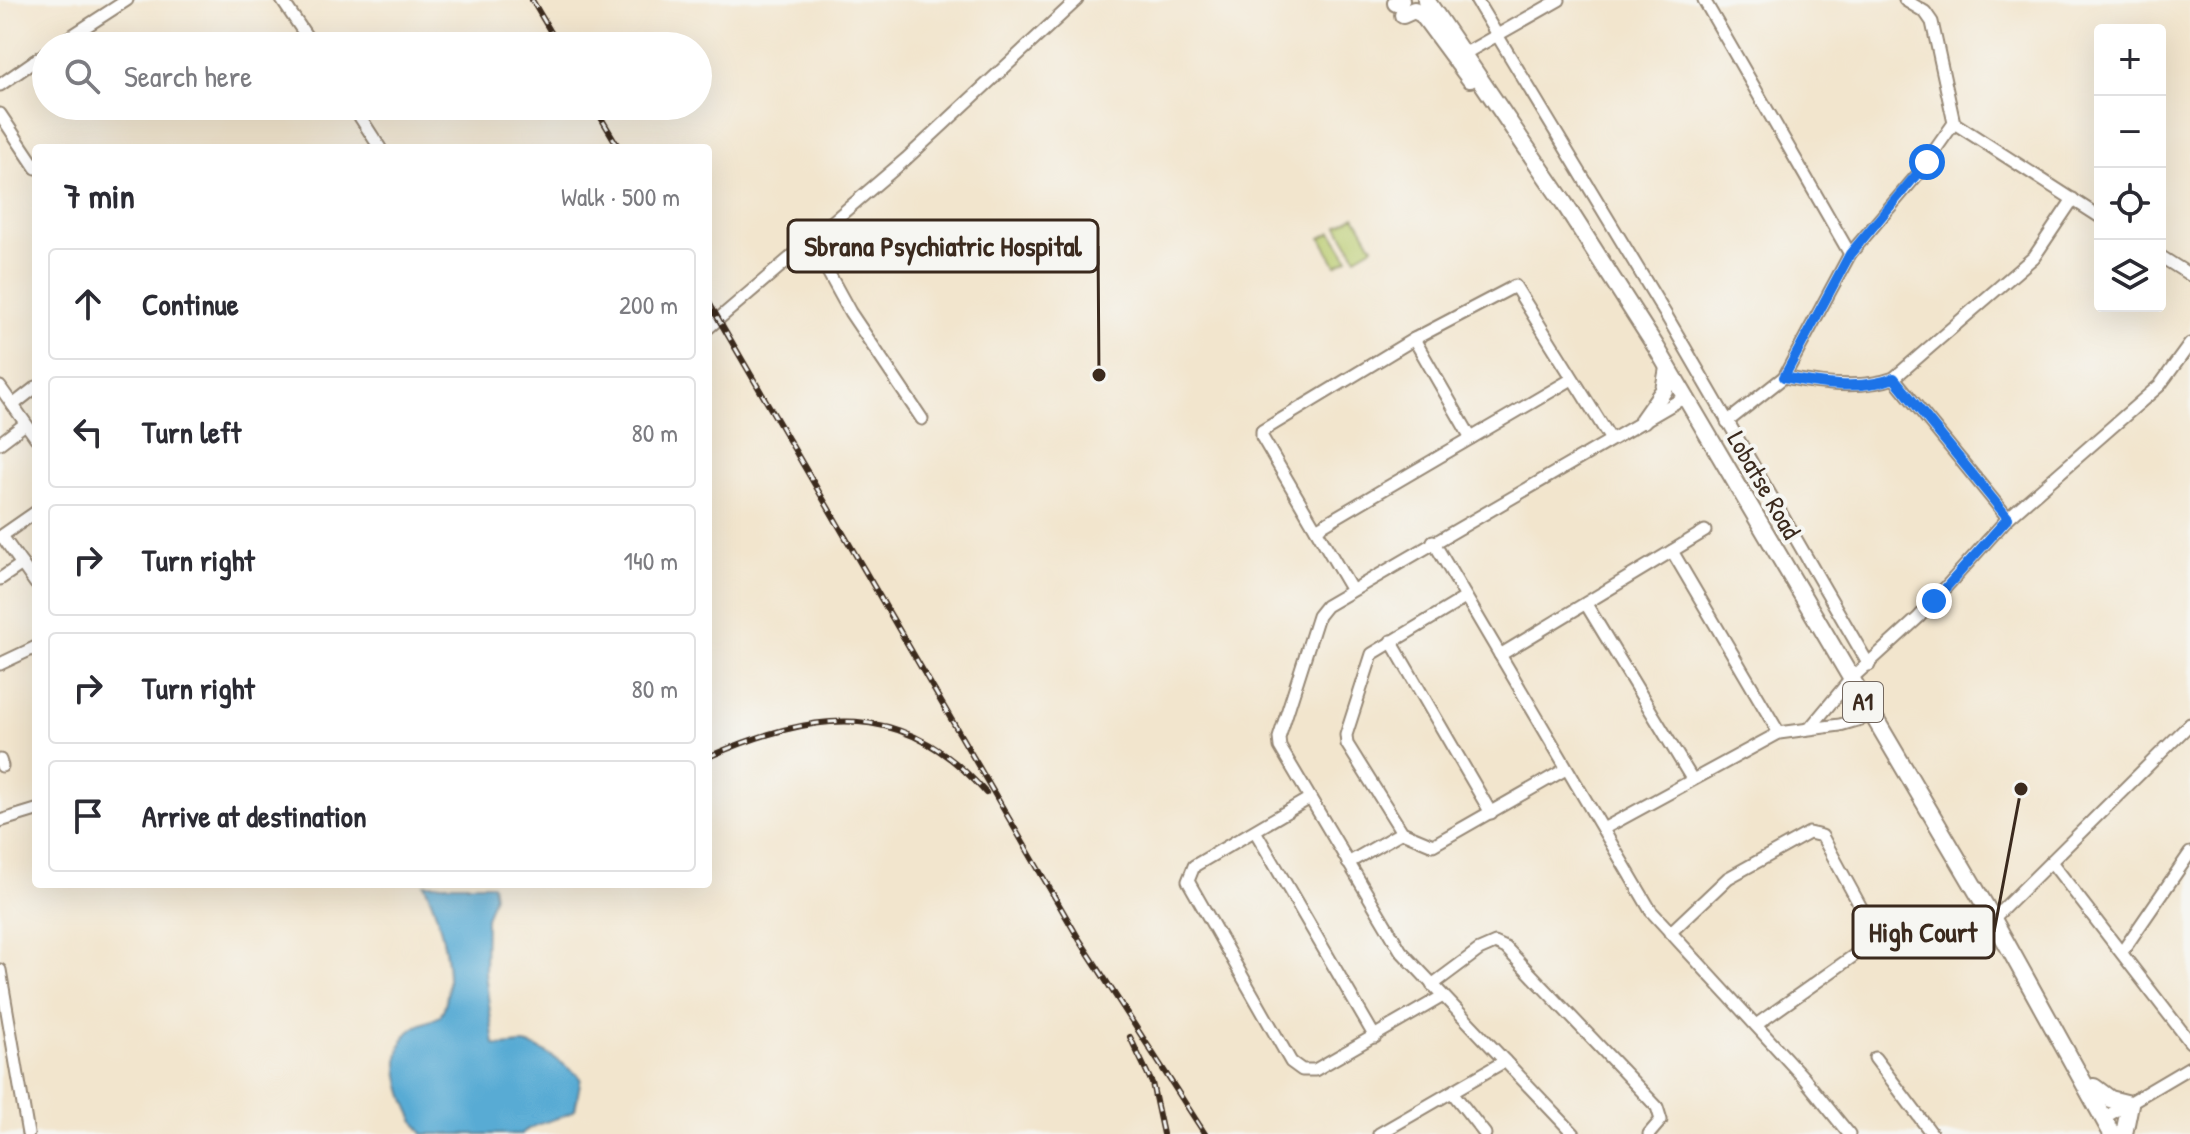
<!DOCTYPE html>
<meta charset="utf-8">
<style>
body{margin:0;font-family:"Patrick Hand",sans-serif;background:#f2f2f3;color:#2b2b33}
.controls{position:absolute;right:24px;top:24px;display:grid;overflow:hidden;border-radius:8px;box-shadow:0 8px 32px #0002}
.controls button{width:72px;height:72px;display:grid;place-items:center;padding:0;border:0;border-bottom:2px solid #e1e1e2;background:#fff;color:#2b2b33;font:40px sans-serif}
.stop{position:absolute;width:24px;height:24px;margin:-18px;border:6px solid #1a73e8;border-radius:50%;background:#fff}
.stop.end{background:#1a73e8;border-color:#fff;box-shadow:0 2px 8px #0008}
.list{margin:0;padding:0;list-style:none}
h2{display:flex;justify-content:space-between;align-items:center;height:104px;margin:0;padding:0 32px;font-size:34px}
h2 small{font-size:26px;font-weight:400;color:#7c7c81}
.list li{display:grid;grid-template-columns:52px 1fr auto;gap:24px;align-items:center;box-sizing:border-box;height:112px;margin:0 16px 16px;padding:0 16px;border:2px solid #e1e1e2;border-radius:8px}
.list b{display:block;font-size:30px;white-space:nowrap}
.list em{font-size:26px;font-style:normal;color:#7c7c81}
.icon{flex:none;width:44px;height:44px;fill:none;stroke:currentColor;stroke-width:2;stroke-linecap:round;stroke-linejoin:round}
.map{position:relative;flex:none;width:2190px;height:1134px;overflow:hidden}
.search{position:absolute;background:#fff;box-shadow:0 8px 32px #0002;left:32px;top:32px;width:680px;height:88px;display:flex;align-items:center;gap:20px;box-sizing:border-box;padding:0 28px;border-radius:44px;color:#7c7c81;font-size:30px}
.panel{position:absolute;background:#fff;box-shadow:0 8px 32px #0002;left:32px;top:144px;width:680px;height:744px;border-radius:8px}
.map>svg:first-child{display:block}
.green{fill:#b9cb6e;stroke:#7a7a46;stroke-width:2}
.water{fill:#58abd4;stroke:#4a6a79;stroke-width:2}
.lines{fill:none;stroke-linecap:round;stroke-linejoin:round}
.minor-casing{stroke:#968876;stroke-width:15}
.highway-casing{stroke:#968876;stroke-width:20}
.minor{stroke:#fff;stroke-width:11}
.highway{stroke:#fff;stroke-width:16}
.rail-casing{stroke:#3b2a1e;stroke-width:6}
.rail{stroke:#f6f6f2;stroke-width:3;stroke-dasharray:9;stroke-linecap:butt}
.route{stroke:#1a73e8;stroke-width:10}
.labels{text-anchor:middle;stroke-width:8;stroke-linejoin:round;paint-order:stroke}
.shield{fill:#f6f6f2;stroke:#73675e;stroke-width:2}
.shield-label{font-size:24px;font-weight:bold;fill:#3b2a1e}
.street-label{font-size:26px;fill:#3b2a1e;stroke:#f6f6f2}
.leader{fill:none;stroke:#3b2a1e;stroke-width:3}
.callout-dot{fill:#3b2a1e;stroke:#f6f6f2;stroke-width:3}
.callout{fill:#f6f6f2;stroke:#3b2a1e;stroke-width:3}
.callout-label{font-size:28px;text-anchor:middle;font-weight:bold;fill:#3b2a1e}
</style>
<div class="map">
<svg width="2190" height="1134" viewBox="0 0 2190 1134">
<rect width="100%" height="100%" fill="#f6f6f2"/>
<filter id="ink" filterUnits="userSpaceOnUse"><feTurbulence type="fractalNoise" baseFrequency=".0125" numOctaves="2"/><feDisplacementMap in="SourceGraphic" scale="16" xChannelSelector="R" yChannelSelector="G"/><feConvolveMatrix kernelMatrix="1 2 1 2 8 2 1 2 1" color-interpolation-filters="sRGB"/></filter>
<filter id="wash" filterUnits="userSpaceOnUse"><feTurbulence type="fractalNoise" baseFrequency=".006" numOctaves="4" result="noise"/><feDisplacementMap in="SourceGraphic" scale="32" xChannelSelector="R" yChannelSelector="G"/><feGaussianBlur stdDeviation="1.8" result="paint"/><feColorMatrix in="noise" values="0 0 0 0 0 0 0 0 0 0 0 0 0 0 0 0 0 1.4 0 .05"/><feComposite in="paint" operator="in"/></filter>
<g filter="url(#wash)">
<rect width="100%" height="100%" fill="#f2e5cd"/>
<g class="green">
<polygon points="1355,216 1373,247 1356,257 1338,226"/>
<polygon points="1332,232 1348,258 1336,265 1321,238"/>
</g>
<path class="water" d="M 424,884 L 492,884 L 494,895 L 486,918 L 485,972 L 494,1045 C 505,1047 509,1045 520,1044 C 536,1042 568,1067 581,1078 L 575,1110 C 557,1122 538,1120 521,1134 L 423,1134 C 404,1108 381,1047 417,1026 C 425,1022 433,1020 440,1016 C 459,986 440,914 424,884 Z"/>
</g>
<g filter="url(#ink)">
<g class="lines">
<defs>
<g id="minor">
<polyline points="282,0 313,46"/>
<polyline points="1476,0 1666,315 1869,665"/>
<polyline points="1704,0 1850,254"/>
<polyline points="56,46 127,0"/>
<polyline points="1464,54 1559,0"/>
<polyline points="0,85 46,53"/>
<polyline points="353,106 380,148"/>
<polyline points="0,114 36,168"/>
<polyline points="1954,123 2100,217"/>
<polyline points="811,241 850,312 922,419"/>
<polyline points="2160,256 2190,275"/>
<polyline points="708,328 906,159 1077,0"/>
<polyline points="1414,339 1471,438"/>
<path d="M 1784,377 C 1817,384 1861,390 1894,378 L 2034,257 L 2073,199"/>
<polyline points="1894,378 2008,518"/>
<polyline points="0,387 36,438"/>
<polyline points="13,405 36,387"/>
<polyline points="1727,422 1784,377 1850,254 1918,174 1954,123 1932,22 1925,12 1905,0"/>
<polyline points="0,443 25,424"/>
<polyline points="1316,529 1572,379"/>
<polyline points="2,536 36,584"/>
<polyline points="0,537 36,512"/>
<polyline points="1433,541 1651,911 1803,1077 1849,1134"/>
<polyline points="1672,551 1779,733"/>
<polyline points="0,579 22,564"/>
<polyline points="1351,589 1262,437 1262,431 1414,339 1515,286 1610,438"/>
<polyline points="1465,598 1372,654 1346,735 1347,744 1402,832 1433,845 1566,769"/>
<polyline points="1586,604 1692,779"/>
<polyline points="1391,641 1491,813"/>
<polyline points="1500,655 1705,531"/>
<polyline points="0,664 36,647"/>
<polyline points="1810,728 1850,680 1919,617 2008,518 2160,385 2190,344"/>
<polyline points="0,760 2,766"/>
<polyline points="1310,798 1194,866 1188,881 1291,1062 1302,1070 1315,1070 1443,996"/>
<polyline points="0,821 36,810"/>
<polyline points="1603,829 1779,733 1840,725 1871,716"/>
<polyline points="1255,831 1375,1037"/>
<polyline points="1348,863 1402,832"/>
<polyline points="2052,863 2190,1042"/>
<polyline points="1993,919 2190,724"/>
<polyline points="1670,933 1728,878 1809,833 1822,836 1875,933 1866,947 1756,1025"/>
<polyline points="2122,952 2190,853"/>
<polyline points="0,970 28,1134"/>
<polyline points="1432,985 1479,950 1495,943 1506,948 1657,1107 1661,1120 1649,1134"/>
<polyline points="1875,1058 1932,1134"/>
<polyline points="1452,1092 1485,1134"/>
<polyline points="2102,1119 2190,1067"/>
<polyline points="1379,1134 1505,1061"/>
<polyline points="1574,1134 1401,951 1280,747 1279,738 1318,616 1326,606 1685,397"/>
</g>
<g id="highway">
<polyline points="1426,0 1564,203 1656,347 1993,919 2112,1134"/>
<polyline points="1396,3 1401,0"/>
<polyline points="1403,15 1414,10 1422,14 1470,79"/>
<polyline points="1643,420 1664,390 1668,368"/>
<polyline points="2094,1087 2110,1099 2130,1104 2124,1134"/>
</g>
</defs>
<use href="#minor" class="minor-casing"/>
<use href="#highway" class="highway-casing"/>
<use href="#minor" class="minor"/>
<use href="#highway" class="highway"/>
<defs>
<g id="rail">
<polyline points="532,0 559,46"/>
<polyline points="594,106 619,148"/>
<polyline points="708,301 1079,939 1205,1134"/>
<path d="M 708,757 C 814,711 903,697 986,793"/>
<polyline points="1130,1037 1152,1083 1163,1134"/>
</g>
</defs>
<use href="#rail" class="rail-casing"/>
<use href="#rail" class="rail"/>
</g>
</g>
<g class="lines" filter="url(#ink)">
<path class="route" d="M 1927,162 L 1850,254 L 1784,377 C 1817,384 1861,391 1894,378 L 2008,518 L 1934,601"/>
</g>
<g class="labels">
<rect class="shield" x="1843" y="682" width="40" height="40" rx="6"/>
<g class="shield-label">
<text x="1863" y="710">A1</text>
</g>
<g class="street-label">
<text transform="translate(1764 485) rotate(60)" y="9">Lobatse Road</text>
</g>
</g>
<path class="leader" d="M1099 375L1098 246M2021 789L1994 932"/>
<g class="callout-dot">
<circle cx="1099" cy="375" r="8"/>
<circle cx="2021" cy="789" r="8"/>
</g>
<g class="callout">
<rect x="788" y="220" width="310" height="52" rx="8"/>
<rect x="1853" y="906" width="141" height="52" rx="8"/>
</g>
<g class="callout-label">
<text x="943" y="256">Sbrana Psychiatric Hospital</text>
<text x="1923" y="942">High Court</text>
</g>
</svg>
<div class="controls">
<button>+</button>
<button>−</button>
<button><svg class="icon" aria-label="locate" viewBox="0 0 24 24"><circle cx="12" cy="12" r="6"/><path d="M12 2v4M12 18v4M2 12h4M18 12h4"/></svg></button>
<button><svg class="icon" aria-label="layers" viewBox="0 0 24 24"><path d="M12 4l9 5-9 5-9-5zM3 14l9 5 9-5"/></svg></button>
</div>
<div class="stop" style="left:1927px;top:162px"></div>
<div class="stop end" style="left:1934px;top:601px"></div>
<div class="search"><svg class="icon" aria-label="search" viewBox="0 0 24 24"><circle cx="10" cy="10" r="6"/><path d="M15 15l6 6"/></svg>Search here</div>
<section class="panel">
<h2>7 min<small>Walk · 500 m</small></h2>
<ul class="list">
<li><svg class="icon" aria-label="ahead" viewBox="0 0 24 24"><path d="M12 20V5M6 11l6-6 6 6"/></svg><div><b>Continue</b></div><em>200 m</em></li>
<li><svg class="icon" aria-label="left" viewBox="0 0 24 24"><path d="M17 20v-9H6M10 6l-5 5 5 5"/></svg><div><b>Turn left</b></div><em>80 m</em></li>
<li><svg class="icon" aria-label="right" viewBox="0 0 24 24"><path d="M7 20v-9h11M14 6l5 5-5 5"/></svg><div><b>Turn right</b></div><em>140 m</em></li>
<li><svg class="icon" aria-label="right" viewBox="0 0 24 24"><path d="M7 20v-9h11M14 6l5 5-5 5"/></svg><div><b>Turn right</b></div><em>80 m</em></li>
<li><svg class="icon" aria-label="arrive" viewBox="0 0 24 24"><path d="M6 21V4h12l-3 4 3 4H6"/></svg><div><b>Arrive at destination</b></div></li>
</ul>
</section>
</div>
